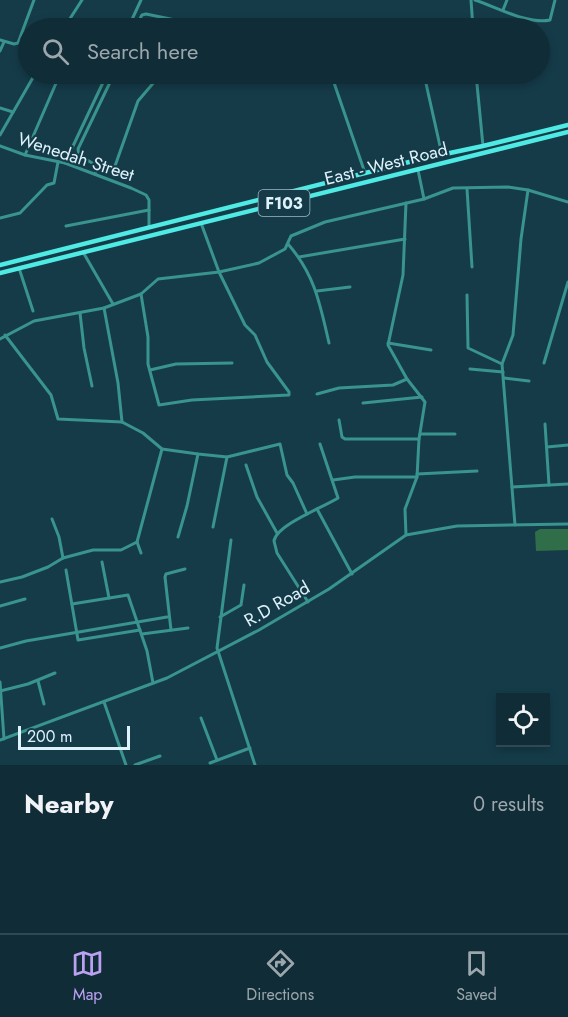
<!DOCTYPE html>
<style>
body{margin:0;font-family:Jost,sans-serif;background:#1e3842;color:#f1f3f6}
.controls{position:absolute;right:18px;bottom:18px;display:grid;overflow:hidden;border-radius:0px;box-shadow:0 3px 9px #0003}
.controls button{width:54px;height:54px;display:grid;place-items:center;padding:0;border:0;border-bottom:2px solid #304852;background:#102c37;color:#f1f3f6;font:30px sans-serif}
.scale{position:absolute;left:18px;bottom:15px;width:112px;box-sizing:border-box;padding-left:6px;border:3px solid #def2fb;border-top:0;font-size:16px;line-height:21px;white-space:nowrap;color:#def2fb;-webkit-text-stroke:4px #153b49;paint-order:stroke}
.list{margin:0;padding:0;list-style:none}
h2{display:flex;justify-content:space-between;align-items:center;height:78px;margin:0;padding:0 24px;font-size:26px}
h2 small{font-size:20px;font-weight:400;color:#9ca7ad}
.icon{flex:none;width:33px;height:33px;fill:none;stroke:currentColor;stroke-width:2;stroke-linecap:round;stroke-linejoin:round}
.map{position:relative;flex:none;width:568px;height:765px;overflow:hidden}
.search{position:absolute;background:#102c37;box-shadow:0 3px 9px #0003;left:18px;right:18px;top:18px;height:66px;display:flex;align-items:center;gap:15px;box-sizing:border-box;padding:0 21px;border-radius:33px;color:#9ca7ad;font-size:22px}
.sheet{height:168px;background:#102c37}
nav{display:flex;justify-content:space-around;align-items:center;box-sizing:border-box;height:84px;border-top:2px solid #304852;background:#102c37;font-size:16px;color:#9ca7ad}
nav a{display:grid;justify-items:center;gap:3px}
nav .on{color:#bca0f2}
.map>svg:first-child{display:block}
.green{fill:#306e4a}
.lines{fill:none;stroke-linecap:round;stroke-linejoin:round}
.street{stroke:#39938e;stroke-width:3}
.primary{stroke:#4eeae3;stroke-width:4.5}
.labels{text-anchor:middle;stroke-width:4.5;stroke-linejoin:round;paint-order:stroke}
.shield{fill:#153b49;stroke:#a2bbc6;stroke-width:1.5}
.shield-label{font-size:16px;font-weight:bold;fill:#def2fb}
.street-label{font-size:18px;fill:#def2fb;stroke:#153b49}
</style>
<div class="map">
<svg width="568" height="765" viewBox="0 0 568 765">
<rect width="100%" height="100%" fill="#153b49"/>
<polygon class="green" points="540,529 568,529 568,550 536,551 535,532"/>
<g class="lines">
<g class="street">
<polyline points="471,0 473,28"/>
<path d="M 475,0 C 496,7 529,25 550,20 L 555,0"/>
<polyline points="503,10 507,0"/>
<polyline points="64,28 82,0"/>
<polyline points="128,28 141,0"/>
<polyline points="135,28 142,15 146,14 180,21 185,28"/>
<polyline points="0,40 14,44 18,43 34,0"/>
<polyline points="0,51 4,42"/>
<polyline points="154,74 160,77"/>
<polyline points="331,74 365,173"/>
<polyline points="476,74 483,146"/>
<polyline points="425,79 442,155"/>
<polyline points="0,108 13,112"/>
<polyline points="0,135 35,74"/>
<polyline points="0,146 25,155 65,163 131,188 146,195 149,200 149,227"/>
<polyline points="25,155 57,81"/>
<polyline points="65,163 107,74"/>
<polyline points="97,166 79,155 78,149 114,74"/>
<polyline points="418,170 424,199"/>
<polyline points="95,174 97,166 109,170 115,166 138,101 161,74"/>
<polyline points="467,189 472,267"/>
<polyline points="0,218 20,213 47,185 54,183 58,162"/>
<polyline points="66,226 149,210"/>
<path d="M 288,244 C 315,275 320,304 329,343"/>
<polyline points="83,252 113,304"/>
<polyline points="299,257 405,239"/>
<polyline points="19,268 33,311"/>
<polyline points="317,291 350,287"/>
<polyline points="141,294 148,337 148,364 159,405 192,400 289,395 289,392 267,362 255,335 245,325 219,272 201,223"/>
<polyline points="467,295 468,348 502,364"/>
<polyline points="104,308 118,383 122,422"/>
<polyline points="80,313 84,348 92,386"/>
<polyline points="5,335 51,395 58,419 122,422 143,433 162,449 198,454 227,457 280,444 287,475 293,483 307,514"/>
<polyline points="0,339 34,321 104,308 141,294 158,279 219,272 259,263 285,249 291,236 325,222 424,199 453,188 508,187 528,190 568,202"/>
<polyline points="388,343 431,350"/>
<polyline points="544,363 568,282"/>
<polyline points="470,369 503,372"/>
<polyline points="150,370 176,364 232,363"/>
<polyline points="504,378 529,381"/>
<polyline points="317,394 339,388 393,385 407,379"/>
<polyline points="363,403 422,397"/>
<polyline points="339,420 342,437 345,439 419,439"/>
<polyline points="545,424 549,485"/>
<polyline points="420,434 455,434"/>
<polyline points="547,447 568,445"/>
<polyline points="246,465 257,497 277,533"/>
<polyline points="417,474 477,471"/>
<polyline points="333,480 355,477 417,477"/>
<polyline points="512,487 568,484"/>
<polyline points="317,509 352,574"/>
<polyline points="52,519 59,537 63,558"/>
<polyline points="515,525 502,364 513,335 521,239 528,190"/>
<polyline points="213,527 227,457"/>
<polyline points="406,535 405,509 417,477 419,439 425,402 407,379 388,345 403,275 406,203"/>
<polyline points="178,537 187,506 198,454"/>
<polyline points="231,540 217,648 255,765"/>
<polyline points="141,553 137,542 162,449"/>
<polyline points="102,562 109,598"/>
<polyline points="66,570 78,640 140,630"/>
<polyline points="0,582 22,577 48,567 63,558 93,550 121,550 137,542"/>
<path d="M 308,602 L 277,553 L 274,541 C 276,525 324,507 338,498 L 320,444"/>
<polyline points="72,604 128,595 147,651 153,683"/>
<polyline points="0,606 25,599"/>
<polyline points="220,617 241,605 244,585"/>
<polyline points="171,630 165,577 166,574 185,569"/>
<polyline points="142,634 188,628"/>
<polyline points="0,648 26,641 167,617"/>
<polyline points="38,681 44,704"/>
<polyline points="0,682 4,739"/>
<polyline points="0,691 28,684 55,673"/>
<polyline points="104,702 126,765"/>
<polyline points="201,718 217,760"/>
<polyline points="0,740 167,678 259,630 329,589 406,535 457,526 568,524"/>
<polyline points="210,763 250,748"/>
<polyline points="135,765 160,756"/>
</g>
<g class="primary">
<polyline points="0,265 417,160 483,146 568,125"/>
<polyline points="0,273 568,132"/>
</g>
</g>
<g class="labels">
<rect class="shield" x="258.5" y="190" width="51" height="26" rx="4.5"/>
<g class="shield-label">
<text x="284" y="209">F103</text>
</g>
<g class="street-label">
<text transform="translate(76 157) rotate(18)" y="6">Wenedah Street</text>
<text transform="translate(386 164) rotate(-14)" y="6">East - West Road</text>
<text transform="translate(277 604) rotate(-30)" y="6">R.D Road</text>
</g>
</g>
</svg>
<div class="controls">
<button><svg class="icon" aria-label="locate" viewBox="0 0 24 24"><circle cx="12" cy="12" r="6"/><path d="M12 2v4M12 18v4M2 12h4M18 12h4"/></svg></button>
</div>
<div class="scale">200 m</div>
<div class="search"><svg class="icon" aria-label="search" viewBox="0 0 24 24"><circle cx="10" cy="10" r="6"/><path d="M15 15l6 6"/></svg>Search here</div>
</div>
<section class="sheet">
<h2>Nearby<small>0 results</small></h2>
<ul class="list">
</ul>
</section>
<nav>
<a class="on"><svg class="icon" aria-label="map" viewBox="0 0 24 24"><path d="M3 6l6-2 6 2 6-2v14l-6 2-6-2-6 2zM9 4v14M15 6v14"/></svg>Map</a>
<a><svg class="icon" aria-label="directions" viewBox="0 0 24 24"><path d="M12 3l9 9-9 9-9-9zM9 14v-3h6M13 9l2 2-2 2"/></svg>Directions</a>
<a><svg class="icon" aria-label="saved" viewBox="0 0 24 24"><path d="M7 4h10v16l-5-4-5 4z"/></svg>Saved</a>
</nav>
